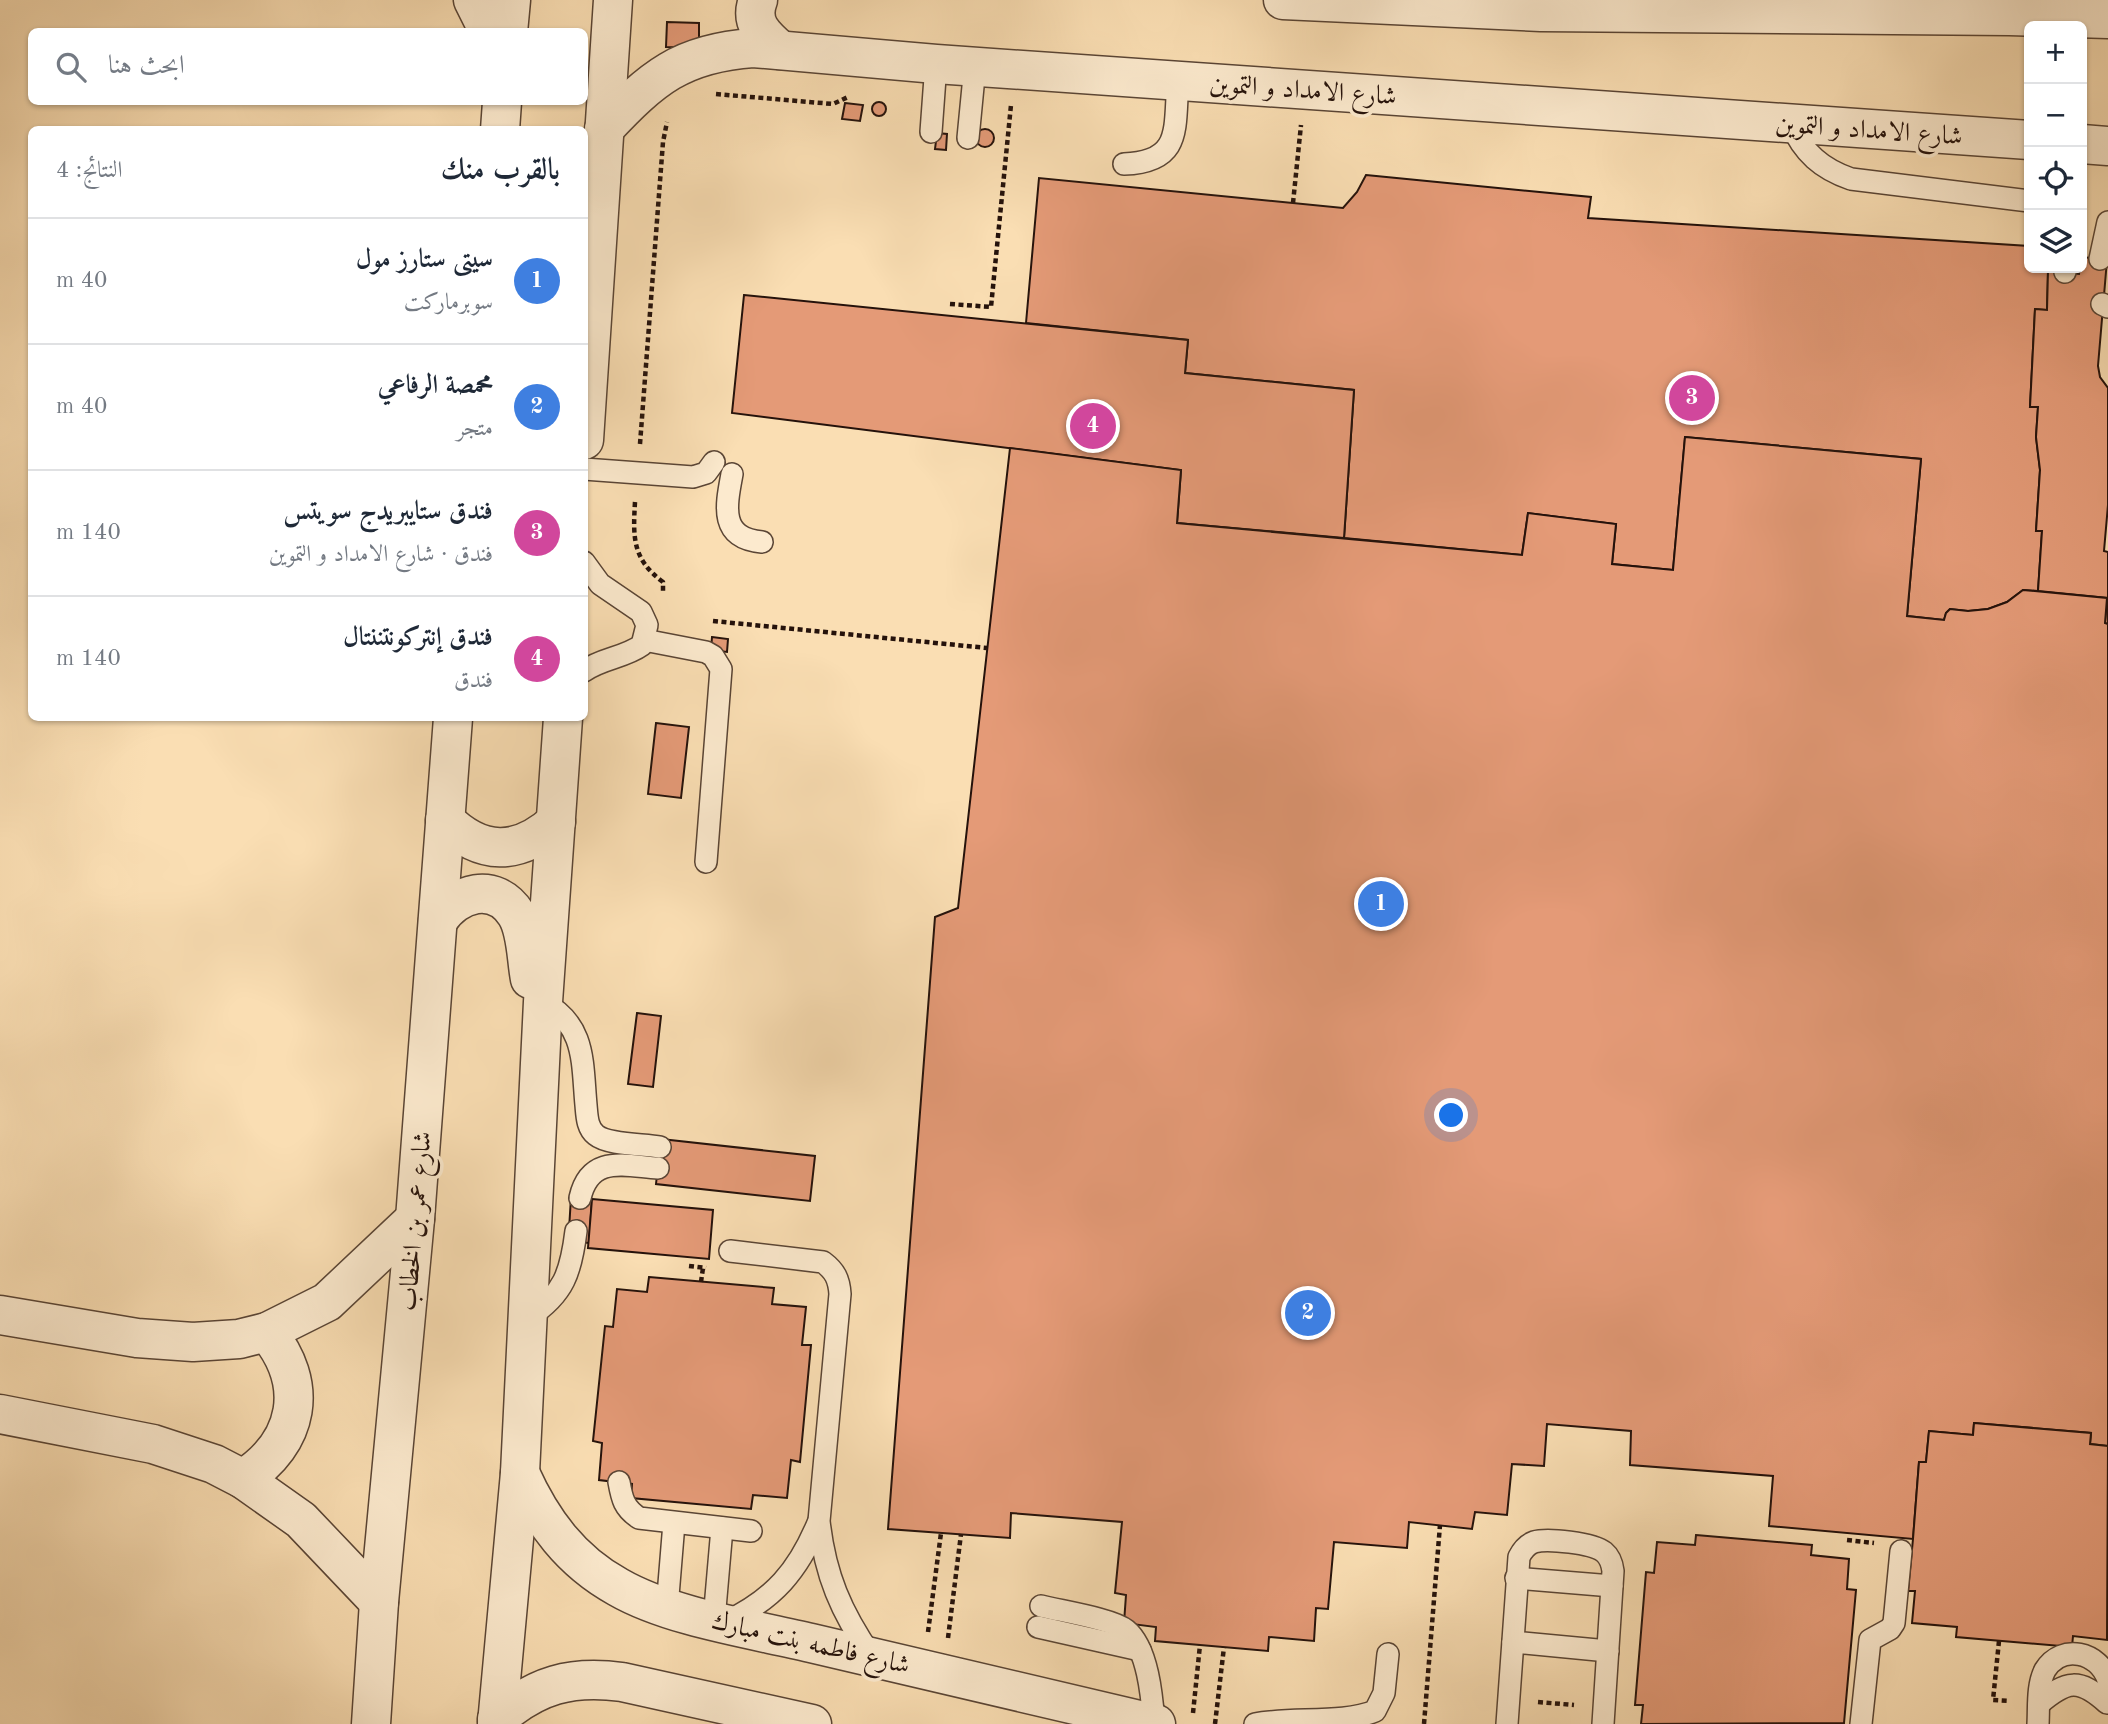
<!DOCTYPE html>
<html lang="ar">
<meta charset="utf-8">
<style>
body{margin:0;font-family:"Old Standard TT",Amiri,serif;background:#f2f2f3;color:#1f2937;direction:rtl}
.controls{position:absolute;right:21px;top:21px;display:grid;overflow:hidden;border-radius:10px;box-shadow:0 2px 5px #0004}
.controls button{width:63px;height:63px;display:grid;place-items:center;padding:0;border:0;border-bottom:2px solid #e0e1e3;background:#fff;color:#1f2937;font:35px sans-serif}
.you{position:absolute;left:1452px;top:1116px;width:24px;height:24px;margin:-18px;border:5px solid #fff;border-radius:50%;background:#1a73e8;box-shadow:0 0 0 10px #1a73e833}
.badge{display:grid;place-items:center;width:46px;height:46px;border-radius:50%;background:#0f766e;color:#fff;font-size:23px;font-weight:700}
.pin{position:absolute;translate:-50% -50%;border:4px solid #fff;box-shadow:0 2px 7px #0006}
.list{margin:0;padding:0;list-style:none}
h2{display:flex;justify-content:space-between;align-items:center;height:91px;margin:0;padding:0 28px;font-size:30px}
h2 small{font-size:23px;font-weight:400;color:#747a83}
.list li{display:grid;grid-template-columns:46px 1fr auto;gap:21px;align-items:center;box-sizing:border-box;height:126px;padding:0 28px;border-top:2px solid #e0e1e3}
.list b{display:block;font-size:26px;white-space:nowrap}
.list p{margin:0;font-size:23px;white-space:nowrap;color:#747a83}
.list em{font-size:23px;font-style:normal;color:#747a83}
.icon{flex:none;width:38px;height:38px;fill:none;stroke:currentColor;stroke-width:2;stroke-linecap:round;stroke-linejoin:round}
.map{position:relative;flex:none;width:2108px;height:1724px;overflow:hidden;direction:ltr}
.search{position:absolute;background:#fff;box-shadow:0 2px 5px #0004;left:28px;top:28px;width:560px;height:77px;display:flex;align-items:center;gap:18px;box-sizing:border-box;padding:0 24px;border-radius:10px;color:#747a83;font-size:26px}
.panel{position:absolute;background:#fff;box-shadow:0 2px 5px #0004;left:28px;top:126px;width:560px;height:595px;border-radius:10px;direction:rtl}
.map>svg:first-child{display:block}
.building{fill:#e49a77;stroke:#25120b;stroke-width:2}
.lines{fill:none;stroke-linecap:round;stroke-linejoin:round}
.service-casing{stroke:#5a4535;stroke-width:24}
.minor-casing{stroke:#5a4535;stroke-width:41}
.tertiary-casing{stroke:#5a4535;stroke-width:41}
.path{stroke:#25120b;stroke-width:4.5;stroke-dasharray:5 3.5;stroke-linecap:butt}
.service{stroke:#fceace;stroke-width:21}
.minor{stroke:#fceace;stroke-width:38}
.tertiary{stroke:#fceace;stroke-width:38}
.labels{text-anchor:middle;stroke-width:7;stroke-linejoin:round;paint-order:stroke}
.street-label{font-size:26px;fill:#25120b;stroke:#fceace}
</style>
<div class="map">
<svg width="2108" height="1724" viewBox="0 0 2108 1724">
<rect width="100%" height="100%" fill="#fadeb3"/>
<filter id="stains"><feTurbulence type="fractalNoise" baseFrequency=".00286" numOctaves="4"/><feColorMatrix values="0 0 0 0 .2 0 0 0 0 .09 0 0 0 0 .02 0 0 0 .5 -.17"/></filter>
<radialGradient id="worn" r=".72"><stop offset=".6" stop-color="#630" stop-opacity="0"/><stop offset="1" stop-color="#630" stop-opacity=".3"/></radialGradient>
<g class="building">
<polygon points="667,22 699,23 699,48 666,47"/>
<circle cx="879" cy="109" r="7"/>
<polygon points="845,103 863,105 860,121 842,119"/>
<circle cx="985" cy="138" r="9"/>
<polygon points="937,133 947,134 946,150 935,149"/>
<polygon points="1366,175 1591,197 1588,218 2029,246 2029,268 2048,271 2047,310 2035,309 2030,407 2038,407 2036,437 2040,470 2036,531 2042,531 2038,591 2023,590 2007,602 1988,609 1968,611 1950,609 1946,613 1944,620 1907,616 1921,459 1685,437 1673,570 1612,564 1616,524 1528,513 1522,555 1344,538 1354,390 1185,373 1188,340 1026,323 1039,178 1343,208 1357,192"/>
<polygon points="2082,257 2107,260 2098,366 2100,377 2108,388 2108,505 2104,551 2108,552 2108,624 2105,623 2107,598 2038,591 2042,531 2036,531 2040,470 2036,437 2038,407 2030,407 2035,309 2047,310 2048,271 2079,274 2080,268 2082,268"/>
<polygon points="744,295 1188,340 1185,373 1354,390 1344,538 1177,523 1181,470 732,413"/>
<polygon points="1685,437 1921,459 1907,616 1944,620 1946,613 1950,609 1968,611 1988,609 2007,602 2023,590 2107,598 2105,623 2108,624 2108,1446 2090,1444 2091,1433 1974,1423 1973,1435 1929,1431 1926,1462 1919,1462 1913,1539 1769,1526 1773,1476 1630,1465 1631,1431 1547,1424 1544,1466 1512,1464 1507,1515 1475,1512 1472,1529 1409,1522 1407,1548 1334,1542 1328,1609 1316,1608 1314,1641 1269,1637 1268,1651 1155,1641 1156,1627 1124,1623 1126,1595 1115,1593 1122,1522 1011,1513 1010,1538 888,1529 935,917 958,908 1010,448 1181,470 1177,523 1522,555 1528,513 1616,524 1612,564 1673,570"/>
<polygon points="712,637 728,639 727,652 711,650"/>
<polygon points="656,723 689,727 681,798 648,794"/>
<polygon points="637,1013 661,1016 653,1087 628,1084"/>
<polygon points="661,1139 815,1156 810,1201 656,1184"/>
<polygon points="571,1197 592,1199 589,1243 579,1242 569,1230"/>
<polygon points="592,1199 713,1210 709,1259 588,1248"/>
<polygon points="649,1277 774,1288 772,1304 806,1307 802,1345 811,1345 800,1462 791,1460 787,1498 753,1495 751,1509 631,1498 632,1484 599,1480 602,1443 593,1441 605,1326 613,1327 617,1289 647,1292"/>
<polygon points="1974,1423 2091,1433 2090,1444 2108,1446 2107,1640 2073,1636 2072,1647 1956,1637 1957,1627 1912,1623 1915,1591 1908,1591 1913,1539 1919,1462 1926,1462 1929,1431 1973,1435"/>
<polygon points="1696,1535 1812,1545 1811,1555 1849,1559 1847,1589 1856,1590 1844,1723 1641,1724 1643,1705 1635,1705 1646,1572 1654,1573 1657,1542 1695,1545"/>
</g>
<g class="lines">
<defs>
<g id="service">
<path d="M 1791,124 C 1803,153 1822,169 1851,179 L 2029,201"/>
<polyline points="931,132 936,64"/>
<polyline points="968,138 975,66"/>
<path d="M 1124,164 C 1183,162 1174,128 1178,81"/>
<polyline points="2100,259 2108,222"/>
<polyline points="2065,272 2066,268"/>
<polyline points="2102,304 2108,307"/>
<polyline points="584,469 693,477 706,473 714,462"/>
<path d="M 732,474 C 726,506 719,538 762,542"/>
<path d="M 584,562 L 600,584 L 641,612 L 647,625 L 642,645 C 624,658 602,658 584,671"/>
<polyline points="644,640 706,652 713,656 721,669 706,862"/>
<path d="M 543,1002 C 586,1025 582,1062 586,1105 C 587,1116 587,1128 596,1135 C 608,1145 644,1144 660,1147"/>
<path d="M 580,1198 C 590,1154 625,1166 658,1168"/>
<path d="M 730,1251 L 823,1262 C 835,1271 839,1279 840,1294 L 819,1521 C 825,1575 841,1612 872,1657"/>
<path d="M 529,1317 C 564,1294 571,1272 576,1231"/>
<path d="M 619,1482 C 622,1499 624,1508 639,1518 L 751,1531"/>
<polyline points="1516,1578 1612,1586"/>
<path d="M 1041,1606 C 1060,1611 1113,1619 1126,1630 C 1148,1648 1152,1697 1154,1723"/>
<polyline points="667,1608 674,1523"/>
<polyline points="714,1620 722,1528"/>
<path d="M 726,1622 C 774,1599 798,1571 818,1523"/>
<polyline points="1038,1627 1140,1650"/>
<polyline points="1513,1642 1608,1651"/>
<path d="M 2039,1704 C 2067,1680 2079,1678 2107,1703"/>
<path d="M 1255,1724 C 1291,1717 1344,1724 1375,1711 L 1384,1693 L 1388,1654"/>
<path d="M 1507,1724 L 1519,1557 C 1522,1551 1526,1545 1534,1542 C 1547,1538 1593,1543 1604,1552 C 1610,1557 1612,1563 1613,1571 L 1603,1724"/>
<polyline points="1861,1724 1870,1640 1890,1629 1894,1623 1901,1551"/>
<path d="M 2038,1724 C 2039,1707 2037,1685 2045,1670 C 2062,1643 2099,1652 2108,1680"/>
</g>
<polyline id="minor" points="473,0 489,32"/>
<g id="tertiary">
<path d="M 758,0 C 749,23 764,36 780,50"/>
<polyline points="1283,0 1541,12 2009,16 2108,19"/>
<polyline points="508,32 511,0"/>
<path d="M 604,129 C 652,78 681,53 753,48 L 936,64 L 2029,140"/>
<polyline points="500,130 502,102"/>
<polyline points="2082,144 2108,146"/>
<polyline points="584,440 613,0"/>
<path d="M 445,820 C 481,856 518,856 556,822"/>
<path d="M 438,921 C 456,892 495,881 516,914 C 527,931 526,959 530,979"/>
<polyline points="0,1315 137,1338 193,1342 239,1339 267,1332 327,1302 415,1219"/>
<polyline points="0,1414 153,1444 214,1464 243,1479 301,1520 379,1602"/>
<path d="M 520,1473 C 542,1522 571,1561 618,1587 C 670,1617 752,1629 811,1643 C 926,1669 1041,1696 1156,1724"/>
<path d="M 243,1479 C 300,1442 310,1384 267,1332"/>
<path d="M 497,1719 C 536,1685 571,1675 622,1682 L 812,1724"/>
<polyline points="371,1724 379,1602 415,1219 453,718"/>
<polyline points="497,1724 520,1473 543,1002 563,718"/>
</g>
</defs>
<use href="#service" class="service-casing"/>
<use href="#minor" class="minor-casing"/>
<use href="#tertiary" class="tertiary-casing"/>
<g class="path">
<polyline points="716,94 833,104 848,97"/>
<polyline points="1293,203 1301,125"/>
<polyline points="950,304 991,307 1011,105"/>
<polyline points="640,444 663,142 667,122"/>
<path d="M 635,502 C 633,537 632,559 663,582 L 663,594"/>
<polyline points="713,621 987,648"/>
<polyline points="689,1266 706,1268"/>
<polyline points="701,1282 703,1268"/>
<polyline points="1847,1540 1874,1543"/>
<polyline points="928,1632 941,1533"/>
<polyline points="948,1638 961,1534"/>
<polyline points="1999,1641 1993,1700 2010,1701"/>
<polyline points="1538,1702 1574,1705"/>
<polyline points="1193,1713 1200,1645"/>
<polyline points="1215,1724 1224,1647"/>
<polyline points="1424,1724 1440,1525"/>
</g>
<use href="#service" class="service"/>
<use href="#minor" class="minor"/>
<use href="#tertiary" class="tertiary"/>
</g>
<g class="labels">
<g class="street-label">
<text transform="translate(1303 89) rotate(4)" y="9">شارع الامداد و التموين</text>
<text transform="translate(1869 129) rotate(4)" y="9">شارع الامداد و التموين</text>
<text transform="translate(414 1221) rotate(-85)" y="9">شارع عمر بن الخطاب</text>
<text transform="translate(811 1642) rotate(13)" y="9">شارع فاطمه بنت مبارك</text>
</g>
</g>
<rect width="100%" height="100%" filter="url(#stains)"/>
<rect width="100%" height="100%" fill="url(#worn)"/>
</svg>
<div class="controls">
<button>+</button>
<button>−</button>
<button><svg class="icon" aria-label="locate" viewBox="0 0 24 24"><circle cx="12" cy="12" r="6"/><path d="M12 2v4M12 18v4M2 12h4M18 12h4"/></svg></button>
<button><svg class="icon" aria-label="layers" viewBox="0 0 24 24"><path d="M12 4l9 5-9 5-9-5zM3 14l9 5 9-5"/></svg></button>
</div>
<div class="you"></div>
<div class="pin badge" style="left:1381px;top:904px;background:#3f7fe0">1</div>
<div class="pin badge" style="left:1308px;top:1313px;background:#3f7fe0">2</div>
<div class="pin badge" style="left:1692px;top:398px;background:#d1479c">3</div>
<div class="pin badge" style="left:1093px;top:426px;background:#d1479c">4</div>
<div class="search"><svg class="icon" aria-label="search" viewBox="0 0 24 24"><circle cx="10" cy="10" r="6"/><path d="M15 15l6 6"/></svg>ابحث هنا</div>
<section class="panel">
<h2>بالقرب منك<small>النتائج: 4</small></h2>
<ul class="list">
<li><span class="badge" style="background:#3f7fe0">1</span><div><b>سيتى ستارز مول</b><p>سوبرماركت</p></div><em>40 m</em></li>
<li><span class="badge" style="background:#3f7fe0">2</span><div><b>محمصة الرفاعي</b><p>متجر</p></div><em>40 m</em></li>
<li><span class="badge" style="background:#d1479c">3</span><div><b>فندق ستايبريدج سويتس</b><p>فندق · شارع الامداد و التموين</p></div><em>140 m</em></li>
<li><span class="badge" style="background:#d1479c">4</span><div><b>فندق إنتركونتننتال</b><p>فندق</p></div><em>140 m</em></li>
</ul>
</section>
</div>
